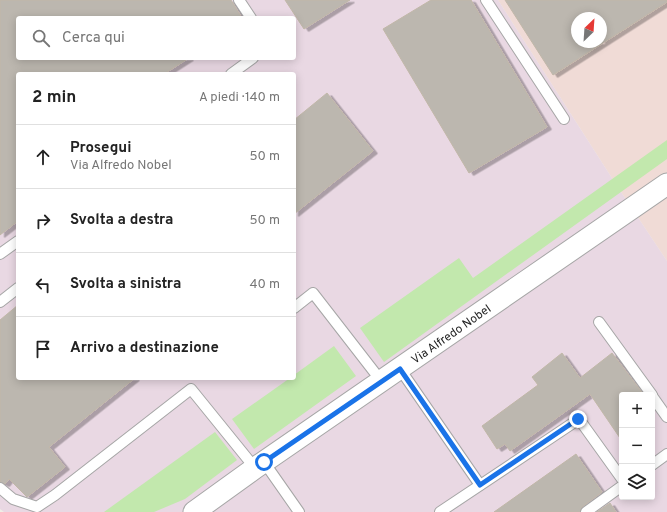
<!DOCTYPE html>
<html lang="it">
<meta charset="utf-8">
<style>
body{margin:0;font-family:Overpass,sans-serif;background:#f2f2f2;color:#222}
.controls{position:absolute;right:12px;bottom:12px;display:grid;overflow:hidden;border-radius:4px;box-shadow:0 2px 10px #0003}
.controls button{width:36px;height:36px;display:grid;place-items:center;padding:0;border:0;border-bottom:1px solid #e0e0e0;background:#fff;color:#222;font:20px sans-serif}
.compass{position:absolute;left:571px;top:12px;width:36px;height:36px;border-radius:50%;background:#fff;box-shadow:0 2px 10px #0003;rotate:25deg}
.stop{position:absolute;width:12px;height:12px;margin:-9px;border:3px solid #1a73e8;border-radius:50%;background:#fff}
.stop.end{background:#1a73e8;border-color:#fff;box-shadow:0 1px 4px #0008}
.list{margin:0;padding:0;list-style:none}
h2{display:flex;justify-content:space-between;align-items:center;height:52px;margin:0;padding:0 16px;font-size:17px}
h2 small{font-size:13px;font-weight:400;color:#767676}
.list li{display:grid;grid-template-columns:26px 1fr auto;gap:12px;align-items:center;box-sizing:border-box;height:64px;padding:0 16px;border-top:1px solid #e0e0e0}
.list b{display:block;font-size:15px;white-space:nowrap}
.list p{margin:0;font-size:13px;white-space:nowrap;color:#767676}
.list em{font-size:13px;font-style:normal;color:#767676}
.icon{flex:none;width:22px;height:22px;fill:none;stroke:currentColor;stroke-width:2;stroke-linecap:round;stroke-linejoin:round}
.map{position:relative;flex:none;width:667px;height:512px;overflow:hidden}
.search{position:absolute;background:#fff;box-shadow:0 2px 10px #0003;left:16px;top:16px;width:280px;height:44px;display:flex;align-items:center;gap:10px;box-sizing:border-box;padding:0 14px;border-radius:4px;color:#767676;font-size:15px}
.panel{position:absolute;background:#fff;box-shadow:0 2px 10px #0003;left:16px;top:72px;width:280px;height:308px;border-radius:4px}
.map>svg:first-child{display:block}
.commercial{fill:#f0dbd6;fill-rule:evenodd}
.industrial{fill:#e9d8e3;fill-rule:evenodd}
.grass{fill:#c2e8ad}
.building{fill:#bcb7af;stroke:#c1b7a8;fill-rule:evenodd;filter:url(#shadow)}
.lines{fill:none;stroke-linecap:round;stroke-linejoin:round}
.service-casing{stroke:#a6a6a6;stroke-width:12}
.minor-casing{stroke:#a6a6a6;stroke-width:23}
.service{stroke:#fff;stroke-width:10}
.minor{stroke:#fff;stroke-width:21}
.route{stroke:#1a73e8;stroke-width:5}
.labels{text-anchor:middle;stroke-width:3.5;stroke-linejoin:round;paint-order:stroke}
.street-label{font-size:12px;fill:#1f1f1f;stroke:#fff}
</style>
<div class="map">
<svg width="667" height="512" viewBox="0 0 667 512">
<defs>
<filter id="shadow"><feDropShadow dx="4.5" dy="2.5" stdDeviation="0" flood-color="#0004"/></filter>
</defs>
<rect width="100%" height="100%" fill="#f0eee6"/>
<path class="commercial" d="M 498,0 L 667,0 L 667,261 L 617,186 ZM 577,18 L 601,18 L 601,42 L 577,42 Z"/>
<path class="industrial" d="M 0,0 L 498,0 L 617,186 L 667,261 L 667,512 L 4,512 L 0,509 ZM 18,18 L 294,18 L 294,58 L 18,58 ZM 18,74 L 294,74 L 294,378 L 18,378 ZM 622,395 L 652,395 L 652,497 L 622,497 Z"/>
<g class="grass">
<polygon points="667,140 667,159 384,362 360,328 459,258 473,278"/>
<polygon points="334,346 356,376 254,449 232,419 290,378 294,378 294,375"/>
<polygon points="215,432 237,460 185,499 154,512 104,512"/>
</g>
<g class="building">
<polygon points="0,0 231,0 242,18 18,18 18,58 189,58 164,74 18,74 18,221 0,235"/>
<polygon points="285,0 350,0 304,29"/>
<polygon points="431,0 471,0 547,127 469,173 383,29"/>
<path d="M 505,0 L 667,0 L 667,2 L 553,75 ZM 577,18 L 601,18 L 601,42 L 577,42 Z"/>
<polygon points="327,93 373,151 294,214 294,120"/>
<polygon points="18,305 18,378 135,378 49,447 65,467 27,497 9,479 5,484 0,482 0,320"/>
<polygon points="562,353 580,378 612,353 644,395 622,395 622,441 590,394 510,451 505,444 497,449 482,426 538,385 532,377"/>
<polygon points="576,454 602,492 582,507 580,512 494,512"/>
<polygon points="610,503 616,512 597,512"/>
</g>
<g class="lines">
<defs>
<g id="service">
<polyline points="239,0 251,18"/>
<polyline points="486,0 564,119"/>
<polyline points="231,74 253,58"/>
<polyline points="0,254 18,241"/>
<polyline points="0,302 18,288"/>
<polyline points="294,308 313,293 382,382"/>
<polyline points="599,322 652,395"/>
<polyline points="400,369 480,485"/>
<polyline points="652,396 667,417"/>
<polyline points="264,462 299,512"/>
<polyline points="652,465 667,454"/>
<polyline points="0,488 13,499 37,507 55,495 191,389 255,468"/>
<polyline points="440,512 579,419 622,479"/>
<polyline points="586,512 622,486"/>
</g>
<polyline id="minor" points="194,512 255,468 667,184"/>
</defs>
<use href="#service" class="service-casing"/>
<use href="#minor" class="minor-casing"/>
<use href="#service" class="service"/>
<use href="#minor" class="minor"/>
</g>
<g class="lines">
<polyline class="route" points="264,462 400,369 480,485 578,419"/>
</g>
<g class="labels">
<g class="street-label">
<text transform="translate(451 334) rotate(-35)" y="4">Via Alfredo Nobel</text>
</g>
</g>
</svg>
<div class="controls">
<button>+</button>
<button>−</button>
<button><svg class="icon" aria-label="layers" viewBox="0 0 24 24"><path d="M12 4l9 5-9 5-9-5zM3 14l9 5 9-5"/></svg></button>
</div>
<svg class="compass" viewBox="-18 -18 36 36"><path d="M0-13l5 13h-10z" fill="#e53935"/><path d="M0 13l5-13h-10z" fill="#767676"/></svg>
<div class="stop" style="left:264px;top:462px"></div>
<div class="stop end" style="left:578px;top:419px"></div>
<div class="search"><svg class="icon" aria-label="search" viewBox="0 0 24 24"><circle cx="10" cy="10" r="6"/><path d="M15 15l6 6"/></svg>Cerca qui</div>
<section class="panel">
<h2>2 min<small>A piedi · 140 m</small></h2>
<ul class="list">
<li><svg class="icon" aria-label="ahead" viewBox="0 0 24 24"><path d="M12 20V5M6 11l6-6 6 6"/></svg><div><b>Prosegui</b><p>Via Alfredo Nobel</p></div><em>50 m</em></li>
<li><svg class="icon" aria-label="right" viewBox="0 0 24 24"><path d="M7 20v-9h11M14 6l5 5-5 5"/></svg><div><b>Svolta a destra</b></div><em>50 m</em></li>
<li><svg class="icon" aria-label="left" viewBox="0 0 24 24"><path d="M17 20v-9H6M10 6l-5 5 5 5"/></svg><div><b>Svolta a sinistra</b></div><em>40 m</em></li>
<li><svg class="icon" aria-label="arrive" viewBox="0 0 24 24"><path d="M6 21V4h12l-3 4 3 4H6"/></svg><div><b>Arrivo a destinazione</b></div></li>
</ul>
</section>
</div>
